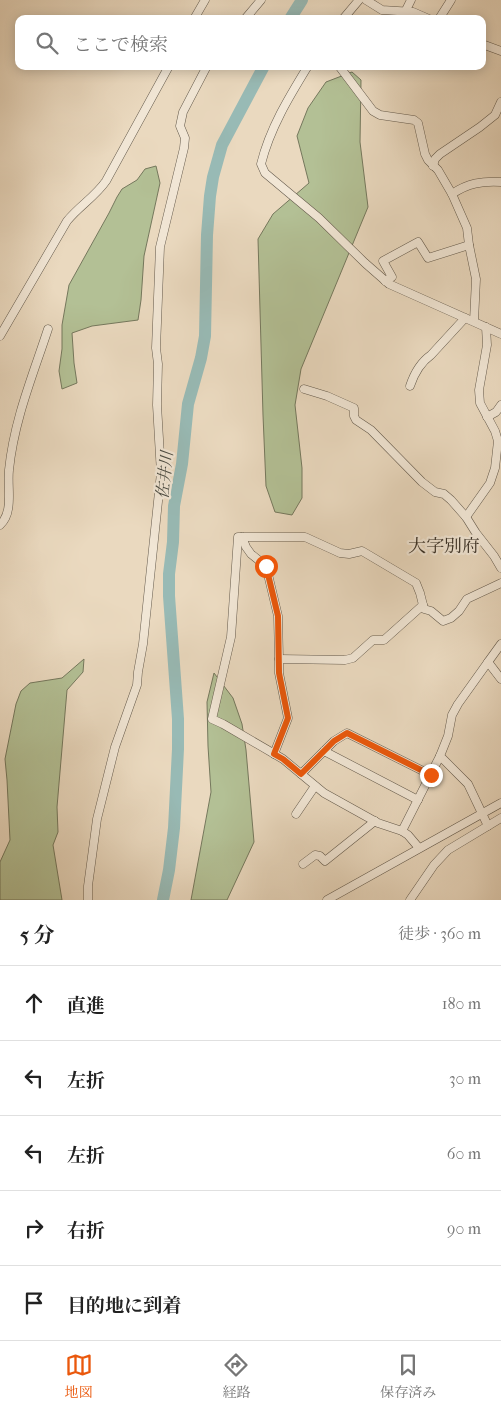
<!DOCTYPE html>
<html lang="ja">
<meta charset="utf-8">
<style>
body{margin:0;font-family:"IM FELL French Canon","Noto Serif JP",serif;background:#f6f6f6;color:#222}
.stop{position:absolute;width:15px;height:15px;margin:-11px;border:4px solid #ea580c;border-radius:50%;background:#fff}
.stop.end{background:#ea580c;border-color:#fff;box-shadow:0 1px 5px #0008}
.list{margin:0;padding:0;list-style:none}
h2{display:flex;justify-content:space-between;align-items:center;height:65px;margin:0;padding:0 20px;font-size:21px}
h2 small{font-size:16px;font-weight:400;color:#767676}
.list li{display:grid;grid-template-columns:32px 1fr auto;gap:15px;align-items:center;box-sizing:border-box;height:75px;padding:0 20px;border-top:1px solid #e0e0e0}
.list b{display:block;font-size:19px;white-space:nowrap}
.list em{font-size:16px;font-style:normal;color:#767676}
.icon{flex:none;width:28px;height:28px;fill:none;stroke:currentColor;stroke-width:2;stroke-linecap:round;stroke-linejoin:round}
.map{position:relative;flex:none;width:501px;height:900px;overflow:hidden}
.search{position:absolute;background:#fff;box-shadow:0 2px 12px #0003;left:15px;right:15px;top:15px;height:55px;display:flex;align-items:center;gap:12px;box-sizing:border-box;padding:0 18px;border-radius:10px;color:#767676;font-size:19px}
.sheet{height:440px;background:#fff}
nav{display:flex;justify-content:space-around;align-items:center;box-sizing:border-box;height:70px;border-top:1px solid #e0e0e0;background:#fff;font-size:14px;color:#767676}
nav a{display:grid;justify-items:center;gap:2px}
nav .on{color:#ea580c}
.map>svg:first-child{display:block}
.green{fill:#b3c095;stroke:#75785d}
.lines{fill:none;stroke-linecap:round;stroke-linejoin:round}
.river{stroke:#98bab5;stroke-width:12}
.minor-casing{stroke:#645a4c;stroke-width:9}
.minor{stroke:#f1e6d5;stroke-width:8}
.route{stroke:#ea580c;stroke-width:6}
.labels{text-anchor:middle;stroke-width:4.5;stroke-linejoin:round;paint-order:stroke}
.water-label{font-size:16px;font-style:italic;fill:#4a4b42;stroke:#f1e6d5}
.quarter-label{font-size:18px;fill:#372f25;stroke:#f1e6d5}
</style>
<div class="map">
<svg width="501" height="900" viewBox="0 0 501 900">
<rect width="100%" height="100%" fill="#ead9bf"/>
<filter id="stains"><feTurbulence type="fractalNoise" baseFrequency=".004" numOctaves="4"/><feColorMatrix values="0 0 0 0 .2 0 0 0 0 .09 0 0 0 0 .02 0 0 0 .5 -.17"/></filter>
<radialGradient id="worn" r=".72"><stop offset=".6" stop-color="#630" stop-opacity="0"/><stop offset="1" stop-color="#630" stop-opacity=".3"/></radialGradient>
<g class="green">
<polygon points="352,72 361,80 360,142 368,207 301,369 295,405 302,468 302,498 292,515 275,512 266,486 263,415 258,239 273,214 309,183 297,136 308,108 326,82"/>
<polygon points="156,166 160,183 144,256 141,300 138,320 92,326 72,333 74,363 77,383 62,389 59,371 62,349 62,325 69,285 109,213 117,197 122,189 137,180 145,169"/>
<polygon points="84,659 83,672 67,690 57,807 58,832 53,845 62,900 0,900 0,862 10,840 7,780 5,759 16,704 21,691 30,683 62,678"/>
<polygon points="214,673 233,698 242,724 246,750 254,842 227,900 191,900 211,792 208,746 207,702"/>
</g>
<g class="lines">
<g class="river">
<polyline points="290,19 302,0"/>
<polyline points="163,900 169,870 174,828 178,749 178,719 169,596 169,574 173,542 174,506 182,464 188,404 201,358 205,336 207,235 210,196 213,177 222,145 264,66"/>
</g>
<defs>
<g id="minor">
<polyline points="366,0 382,10 413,12 429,19"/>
<polyline points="403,16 411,0"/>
<polyline points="194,19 205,0"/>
<polyline points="245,19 261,0"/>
<polyline points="343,19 359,0"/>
<polyline points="439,19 451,0"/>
<polyline points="482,44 501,51"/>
<path d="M 308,66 C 289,97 270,128 261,164 L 265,173 L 319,218 L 365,263 L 389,284 L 501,334"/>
<polyline points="339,66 373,111 380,115 414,120 418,123 425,154 428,160 438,170 452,194 467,228 469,245 476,279 474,321"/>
<polyline points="433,166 435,159 440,154 480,127 495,115 501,102"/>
<path d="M 452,194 C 468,183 482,181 501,182"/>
<polyline points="385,281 392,277 383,261 418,242 428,258 469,245"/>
<path d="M 0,336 L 67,221 C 79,206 95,197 106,181 L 169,66"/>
<path d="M 410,386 C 414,374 421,362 431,355 L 465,318"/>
<polyline points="304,389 327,396 354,408 354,416 356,420 371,430 422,482 435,492 444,494 451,500 466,517 476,533 494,556 501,568"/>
<polyline points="487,417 496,412 501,405"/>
<polyline points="466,517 490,483 495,468 498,441 495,431 480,403 479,390 487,345 486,327"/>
<path d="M 0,525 C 14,512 7,488 9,470 C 14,420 33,375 48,329"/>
<polyline points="242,537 246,547 251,554 266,566 278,616 279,659"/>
<polyline points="488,662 501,644"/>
<polyline points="324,751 418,800"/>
<polyline points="274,754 288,718 279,673 279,659 345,660 353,658 373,640 384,640 423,605"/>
<polyline points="301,774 334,741 347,733 431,775"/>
<polyline points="296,814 315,786"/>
<polyline points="488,826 468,784 440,756 448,736 452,715 458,704 488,662 501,679"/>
<polyline points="402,831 440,756"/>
<polyline points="419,848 408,835 402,831 378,823 324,793 283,759 223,724 212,719 231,637 238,537 305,537 340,553 349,554 362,551 416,583 420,593 424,609 431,611 443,621 451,618 459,611 467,599 501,583"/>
<polyline points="303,864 315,855 320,856 325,861 375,821"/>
<polyline points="88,900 88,886 97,819 115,747 137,685 138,672 143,644 161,473 157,405 158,364 156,348 160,247 184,148 185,138 180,126 183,112 207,66"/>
<polyline points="327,900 501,803"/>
<polyline points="410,900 434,865 448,850 501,818"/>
</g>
</defs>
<use href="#minor" class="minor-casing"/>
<use href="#minor" class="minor"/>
</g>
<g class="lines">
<polyline class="route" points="266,566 278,616 279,673 288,718 274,754 283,759 301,774 334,741 347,733 431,775"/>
</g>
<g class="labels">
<g class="water-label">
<text transform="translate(164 475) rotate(-84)" y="6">佐井川</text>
</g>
<g class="quarter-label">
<text x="444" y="552">大字別府</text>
</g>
</g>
<rect width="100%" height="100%" filter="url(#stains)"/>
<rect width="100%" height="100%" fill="url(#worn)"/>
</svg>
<div class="stop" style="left:266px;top:566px"></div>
<div class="stop end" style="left:431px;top:775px"></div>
<div class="search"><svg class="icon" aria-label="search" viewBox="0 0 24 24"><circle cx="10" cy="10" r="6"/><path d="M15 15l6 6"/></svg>ここで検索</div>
</div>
<section class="sheet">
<h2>5 分<small>徒歩 · 360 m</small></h2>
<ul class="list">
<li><svg class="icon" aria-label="ahead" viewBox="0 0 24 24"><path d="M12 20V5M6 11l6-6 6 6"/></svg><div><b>直進</b></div><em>180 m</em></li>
<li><svg class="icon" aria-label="left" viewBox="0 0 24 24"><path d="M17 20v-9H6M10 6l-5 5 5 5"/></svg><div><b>左折</b></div><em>30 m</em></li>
<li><svg class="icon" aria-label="left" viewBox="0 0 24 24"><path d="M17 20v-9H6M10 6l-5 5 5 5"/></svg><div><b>左折</b></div><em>60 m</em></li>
<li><svg class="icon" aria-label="right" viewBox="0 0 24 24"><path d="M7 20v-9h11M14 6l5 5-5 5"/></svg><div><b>右折</b></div><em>90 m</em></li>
<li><svg class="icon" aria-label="arrive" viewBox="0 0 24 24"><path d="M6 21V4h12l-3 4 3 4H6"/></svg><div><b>目的地に到着</b></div></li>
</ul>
</section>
<nav>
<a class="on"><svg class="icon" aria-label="map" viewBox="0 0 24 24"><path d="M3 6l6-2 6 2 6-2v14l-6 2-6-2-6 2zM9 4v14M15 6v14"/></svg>地図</a>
<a><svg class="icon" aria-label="directions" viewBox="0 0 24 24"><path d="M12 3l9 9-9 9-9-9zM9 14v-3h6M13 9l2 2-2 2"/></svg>経路</a>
<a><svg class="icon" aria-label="saved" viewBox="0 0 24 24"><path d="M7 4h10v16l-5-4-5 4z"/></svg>保存済み</a>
</nav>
